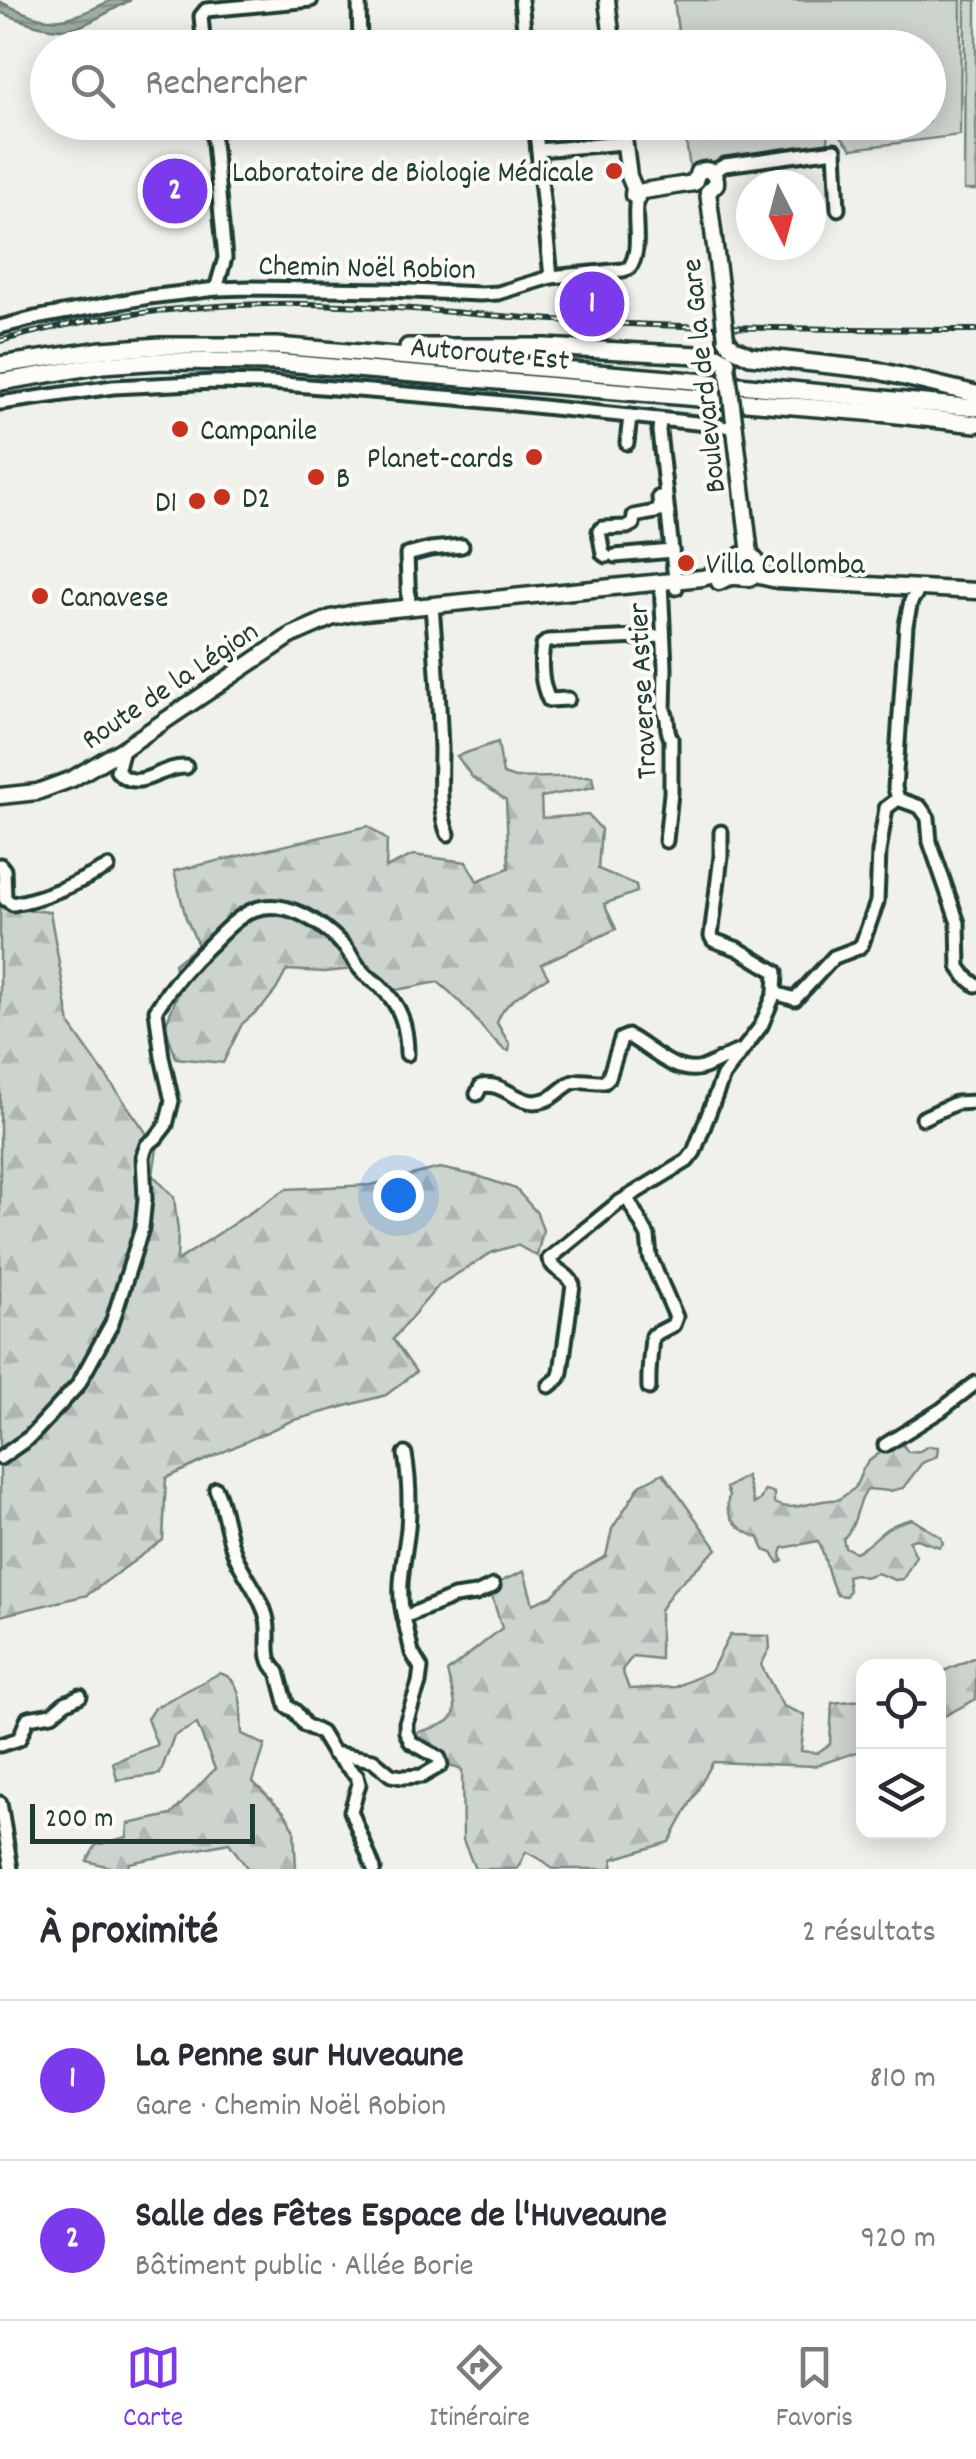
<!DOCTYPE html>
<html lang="fr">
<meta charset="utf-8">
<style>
body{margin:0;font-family:Dekko,sans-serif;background:#f7f7f7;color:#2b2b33}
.controls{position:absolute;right:30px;bottom:30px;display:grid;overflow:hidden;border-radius:20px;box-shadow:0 5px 25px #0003}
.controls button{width:90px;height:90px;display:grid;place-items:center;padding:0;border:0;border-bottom:2px solid #e1e1e2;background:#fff;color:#2b2b33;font:50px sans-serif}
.compass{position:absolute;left:736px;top:170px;width:90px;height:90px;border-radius:50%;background:#fff;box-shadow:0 5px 25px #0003;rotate:174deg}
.scale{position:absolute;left:30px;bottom:25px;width:225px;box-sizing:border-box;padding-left:10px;border:5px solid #1f3d34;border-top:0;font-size:28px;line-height:35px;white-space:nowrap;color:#1f3d34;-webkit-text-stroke:8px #fdfcf7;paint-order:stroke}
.you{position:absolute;left:398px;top:1195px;width:35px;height:35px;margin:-25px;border:8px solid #fff;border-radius:50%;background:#1a73e8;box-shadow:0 0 0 15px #1a73e833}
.badge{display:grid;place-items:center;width:65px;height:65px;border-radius:50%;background:#7c3aed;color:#fff;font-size:32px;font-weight:700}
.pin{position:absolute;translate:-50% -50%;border:5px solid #fff;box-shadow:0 2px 10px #0006}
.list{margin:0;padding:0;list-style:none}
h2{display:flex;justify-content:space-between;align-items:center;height:130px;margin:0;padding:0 40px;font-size:42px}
h2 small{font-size:32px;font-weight:400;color:#7c7c81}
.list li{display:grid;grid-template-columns:65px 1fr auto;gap:30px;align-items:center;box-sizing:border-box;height:160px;padding:0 40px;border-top:2px solid #e1e1e2}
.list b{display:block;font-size:38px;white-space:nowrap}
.list p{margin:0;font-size:32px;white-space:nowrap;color:#7c7c81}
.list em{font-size:32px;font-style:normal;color:#7c7c81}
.icon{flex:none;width:55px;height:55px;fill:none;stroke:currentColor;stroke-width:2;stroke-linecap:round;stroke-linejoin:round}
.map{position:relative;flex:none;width:976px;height:1869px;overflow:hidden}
.search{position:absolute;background:#fff;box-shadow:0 5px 25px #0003;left:30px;right:30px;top:30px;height:110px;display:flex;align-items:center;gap:25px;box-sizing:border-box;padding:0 35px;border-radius:55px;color:#7c7c81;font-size:38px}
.sheet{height:450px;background:#fff}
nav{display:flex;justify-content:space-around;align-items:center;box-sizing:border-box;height:140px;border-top:2px solid #e1e1e2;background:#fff;font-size:28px;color:#7c7c81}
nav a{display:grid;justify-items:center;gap:5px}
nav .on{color:#7c3aed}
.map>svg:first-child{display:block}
.grass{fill:#cdd3cd;stroke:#768880;stroke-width:2.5}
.forest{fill:url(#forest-firs);stroke:#768880;stroke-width:2.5}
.water{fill:url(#water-rules);stroke:#6c8077;stroke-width:2.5}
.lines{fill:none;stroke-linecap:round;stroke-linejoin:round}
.minor-casing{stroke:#1f3d34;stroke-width:19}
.major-casing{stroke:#1f3d34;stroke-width:21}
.highway-casing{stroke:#1f3d34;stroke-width:22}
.minor{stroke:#fdfcf7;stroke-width:11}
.major{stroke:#fdfcf7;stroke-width:14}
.highway{stroke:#fdfcf7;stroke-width:15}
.rail-casing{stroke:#1f3d34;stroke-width:6}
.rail{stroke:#fdfcf7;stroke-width:2.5;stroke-dasharray:8;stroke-linecap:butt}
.major-bridge-casing{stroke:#1f3d34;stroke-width:21;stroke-linecap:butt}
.major-bridge{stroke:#fdfcf7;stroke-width:14}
.poi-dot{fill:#c8321e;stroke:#fdfcf7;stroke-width:4}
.labels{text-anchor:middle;stroke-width:8;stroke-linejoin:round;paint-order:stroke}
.poi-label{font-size:30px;fill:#1f3d34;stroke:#fdfcf7;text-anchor:start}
.street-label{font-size:30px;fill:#1f3d34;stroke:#fdfcf7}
</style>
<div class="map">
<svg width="976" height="1869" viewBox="0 0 976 1869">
<defs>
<pattern id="forest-firs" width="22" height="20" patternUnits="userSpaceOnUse" patternTransform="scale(2.5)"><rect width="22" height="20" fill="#cdd3cd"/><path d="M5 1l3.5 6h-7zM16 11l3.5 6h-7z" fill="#b0b6b1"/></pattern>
<pattern id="water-rules" width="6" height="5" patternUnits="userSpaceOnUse" patternTransform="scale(2.5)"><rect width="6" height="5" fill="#9faca4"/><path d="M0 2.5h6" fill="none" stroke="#818d86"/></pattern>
</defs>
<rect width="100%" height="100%" fill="#f0f1eb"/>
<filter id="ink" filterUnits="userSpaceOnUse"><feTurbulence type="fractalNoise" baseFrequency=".01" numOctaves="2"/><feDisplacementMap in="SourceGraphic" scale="20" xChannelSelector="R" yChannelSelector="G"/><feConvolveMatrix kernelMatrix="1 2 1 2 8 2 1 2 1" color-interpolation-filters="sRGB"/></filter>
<g filter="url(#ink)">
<g class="grass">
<polygon points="674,0 961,0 960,135 852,149 839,134 829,133 827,147 696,164 690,168 683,123 928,122 928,48 680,47"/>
<polygon points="965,0 976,0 976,190 964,190"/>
</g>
<g class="forest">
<path d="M 498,742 L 503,774 L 515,778 L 592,776 L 594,787 L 541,797 L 542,818 L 588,815 L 601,829 L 598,869 L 636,885 L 637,892 L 604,904 L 616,929 L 541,964 L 548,977 C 529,989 503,1001 497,1023 L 510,1045 L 509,1051 L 504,1050 C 498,1042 491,1039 486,1032 C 471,1013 457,997 438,982 L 397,990 L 354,969 L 324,972 L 287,970 L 276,990 L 263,1006 L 242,1024 L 223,1063 L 176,1058 L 165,1026 L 180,989 L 174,964 L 198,945 L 186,918 L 174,871 L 368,826 L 387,840 L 386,868 L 413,855 L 466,862 L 477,881 L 509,868 L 506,800 L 472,777 L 457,756 Z"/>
<polygon points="0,901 6,908 50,912 70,1025 157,1148 153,1175 174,1197 178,1231 177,1261 286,1189 371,1185 440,1168 478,1176 516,1189 537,1213 543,1230 537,1256 517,1245 493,1252 439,1285 393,1339 416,1372 386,1395 291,1421 166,1478 163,1540 87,1595 0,1616"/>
<path d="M 903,1445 L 908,1452 L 920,1451 L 928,1446 L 938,1447 L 937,1456 L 922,1463 L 903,1488 L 890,1491 L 868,1489 C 855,1504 859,1523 843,1539 L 845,1547 L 855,1552 C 869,1547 876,1536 888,1528 C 896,1523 904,1521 912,1519 L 941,1537 L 943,1543 L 940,1547 L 916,1539 L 909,1541 L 916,1556 L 903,1579 L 895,1580 L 877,1573 L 864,1577 L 856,1574 L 847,1576 L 849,1590 L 846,1596 L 837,1595 C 826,1575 828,1561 818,1541 L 783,1548 L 781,1554 L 783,1561 L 779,1563 L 772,1553 L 764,1550 L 759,1538 C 741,1531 722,1517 729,1496 L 726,1488 L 746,1476 L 754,1504 L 760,1500 L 765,1490 L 774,1493 L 774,1503 C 794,1514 816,1498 838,1500 L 855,1488 L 863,1469 L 869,1461 L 888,1447 Z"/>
<path d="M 663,1473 L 717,1549 L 674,1589 L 660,1610 L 660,1659 L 633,1656 L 622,1670 L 629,1689 L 676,1687 L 711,1671 L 730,1635 L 769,1636 L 770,1648 L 761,1665 L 783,1706 L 805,1715 L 801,1751 L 817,1753 L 830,1744 L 832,1703 L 863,1700 L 863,1750 L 815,1766 L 713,1762 L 669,1842 L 613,1859 L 612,1869 L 552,1869 L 545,1862 L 526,1852 L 517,1869 L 475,1869 L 463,1840 L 462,1770 L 415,1754 L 411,1744 L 412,1734 C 461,1720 461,1721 447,1672 L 502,1628 L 489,1587 L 524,1571 L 533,1604 L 552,1596 L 577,1572 L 606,1556 L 612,1529 L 640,1485 Z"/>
<polygon points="976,1657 976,1699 939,1719 939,1673"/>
<path d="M 220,1673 C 246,1681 240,1712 242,1734 L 265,1745 L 253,1782 L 284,1812 L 294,1828 L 296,1869 L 248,1869 L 229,1843 L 129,1863 L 128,1869 L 117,1869 L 87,1861 L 96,1845 L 127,1837 L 128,1824 L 171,1815 L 215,1769 L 197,1724 L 174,1736 L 160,1774 L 117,1780 L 113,1762 L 157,1745 L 147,1719 L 154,1708 Z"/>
</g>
<path class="water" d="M 111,0 L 131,0 C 114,8 97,20 80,26 C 54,35 23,21 0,12 L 0,2 C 51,26 61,25 111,0 Z"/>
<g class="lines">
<defs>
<g id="minor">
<polyline points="359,0 360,48"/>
<polyline points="521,0 526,48"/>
<polyline points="204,48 201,16 206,10 311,0"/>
<polyline points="400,48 489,39"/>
<polyline points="212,122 225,258 216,289"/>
<polyline points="535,122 551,277"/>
<polyline points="538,150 624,143"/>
<polyline points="712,172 725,165 835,150 838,209"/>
<path d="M 0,327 L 35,318 L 149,297 L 216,289 L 250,288 L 389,290 L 480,294 L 498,293 L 551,277 L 623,270 L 629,268 C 643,249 632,221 637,198"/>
<polyline points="0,403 113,387 214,382 271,383 456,398 735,427"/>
<polyline points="660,420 659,431 676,588"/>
<polyline points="627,443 630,416"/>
<polyline points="606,556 603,554 599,531 602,528 627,527 633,524 634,516 660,511 659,497"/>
<polyline points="615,556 672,551"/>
<path d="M 661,582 L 665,667 L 664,711 C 670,719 665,730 671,738 L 671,793 L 666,841"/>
<polyline points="920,588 911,601 906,625 895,788 898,799 920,807 928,818 930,842 958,923 959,967 966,977 976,985"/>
<path d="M 432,606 C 436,653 439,701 441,748 C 441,773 438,812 448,834"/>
<polyline points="409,608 407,555 430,549 462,546"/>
<path d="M 568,699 L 549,700 C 541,683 540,664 543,645 L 548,641 L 663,636"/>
<path d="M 123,749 L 117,771 C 139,795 160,765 186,767"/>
<polyline points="721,832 721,856 711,936 713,940 738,949 776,972 775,993"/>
<path d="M 0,865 L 4,870 L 5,899 L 13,904 C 46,898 79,882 108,867"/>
<path d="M 477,1094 L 481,1086 C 501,1081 516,1102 535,1102 C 553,1101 558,1090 571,1083 C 581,1078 594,1083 604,1082 L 609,1077 L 621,1039 L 628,1036 C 649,1047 676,1076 702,1068 C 714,1064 726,1056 739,1051"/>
<polyline points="923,1118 956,1103 976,1102"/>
<path d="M 627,1198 L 648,1236 L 650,1257 L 676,1317 L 673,1325 L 652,1336 C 651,1354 648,1370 649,1388"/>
<path d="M 549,1386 L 559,1378 L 561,1372 L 573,1285 C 569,1273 553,1271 549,1259 L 618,1203 L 687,1161 L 694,1152 L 723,1076 L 761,1026 L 775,993 L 795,999 L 834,957 L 858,948 L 862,944 L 877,902 L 879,852 L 886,808 L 898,799"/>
<polyline points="885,1445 941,1410 976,1383"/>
<path d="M 0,1458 L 30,1437 L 78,1385 L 112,1323 L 142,1228 L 145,1199 L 143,1156 L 147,1145 L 156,1138 L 166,1125 L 172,1101 L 162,1057 L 156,1010 C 170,987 191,962 211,944 C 223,932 237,917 253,910 C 285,897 322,923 343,945 C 350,952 354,962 361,970 C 366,976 373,980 379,985 C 401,1005 407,1026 407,1054"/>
<path d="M 216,1489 C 226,1510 226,1535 236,1557 C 246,1579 262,1596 267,1620 C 271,1638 262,1659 278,1672 L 287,1706 L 295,1711 L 305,1725 L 321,1733 L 333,1753 L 357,1776 L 359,1784 L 351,1811 L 374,1869"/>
<path d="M 404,1617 C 396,1589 405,1557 408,1528 C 410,1503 409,1478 405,1454"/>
<polyline points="0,1745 19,1739 28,1718 52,1714 65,1703 80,1696"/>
<polyline points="333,1753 373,1760 391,1775 402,1777 422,1776 441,1765 439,1758 411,1742 406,1732 406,1723 419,1683 421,1668 412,1653 404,1617 454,1597 476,1594 493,1586"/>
<polyline points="0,1803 11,1869"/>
</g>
<g id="major">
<polyline points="607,0 613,48"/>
<polyline points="622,122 629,176 634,188 633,195 637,198"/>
<path d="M 694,183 L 698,172 C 708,167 717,172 716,184 L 708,192"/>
<polyline points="643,191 694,183"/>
<polyline points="708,192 722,301"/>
<polyline points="734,421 750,554"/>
<polyline points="755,575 777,580 976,591"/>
<path d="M 719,582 C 733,574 735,578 749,578 L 755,575 L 759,564 L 750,554"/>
<polyline points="0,796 37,792 72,779 123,749 292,635 331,618 354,613 702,578 722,573 734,566 741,555 750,554"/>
</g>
<g id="highway">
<polyline points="726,339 733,348 750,356 875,370 976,394"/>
<polyline points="408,347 545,347 717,356 727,362"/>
<polyline points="0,365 102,350 161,346 277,346 729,384 976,408"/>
<polyline points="0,382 102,365 163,361 273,362 889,414 976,424"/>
</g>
</defs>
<use href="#minor" class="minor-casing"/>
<use href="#major" class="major-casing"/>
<use href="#highway" class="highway-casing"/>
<use href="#minor" class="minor"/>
<use href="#major" class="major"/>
<use href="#highway" class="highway"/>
<defs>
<path id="rail" d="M 0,341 C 88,316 180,306 270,304 C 376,302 483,317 589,322 C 718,329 847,329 976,330"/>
</defs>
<use href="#rail" class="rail-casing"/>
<use href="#rail" class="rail"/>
<defs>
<g id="major-bridge">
<polyline points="722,301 726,339"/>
<polyline points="727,365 734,421"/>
</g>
</defs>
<use href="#major-bridge" class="major-bridge-casing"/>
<use href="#major-bridge" class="major-bridge"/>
</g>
</g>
<g class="poi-dot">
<circle cx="614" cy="171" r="10"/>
<circle cx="180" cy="429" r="10"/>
<circle cx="534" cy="457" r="10"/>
<circle cx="316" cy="477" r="10"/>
<circle cx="222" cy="497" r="10"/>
<circle cx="197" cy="501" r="10"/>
<circle cx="686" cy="563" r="10"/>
<circle cx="40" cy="596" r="10"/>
</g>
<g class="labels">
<g class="poi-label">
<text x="594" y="181" text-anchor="end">Laboratoire de Biologie Médicale</text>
<text x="200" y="439">Campanile</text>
<text x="514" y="467" text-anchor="end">Planet-cards</text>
<text x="336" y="487">B</text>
<text x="242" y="507">D2</text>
<text x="177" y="511" text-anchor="end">D1</text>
<text x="706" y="573">Villa Collomba</text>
<text x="60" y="606">Canavese</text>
</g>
<g class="street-label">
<text transform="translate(367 266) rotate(1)" y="10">Chemin Noël Robion</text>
<text transform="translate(490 352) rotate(5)" y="10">Autoroute Est</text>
<text transform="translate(702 376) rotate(-96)" y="10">Boulevard de la Gare</text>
<text transform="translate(169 684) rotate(-34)" y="10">Route de la Légion</text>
<text transform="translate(641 691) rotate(-93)" y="10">Traverse Astier</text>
</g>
</g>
</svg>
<div class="controls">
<button><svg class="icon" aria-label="locate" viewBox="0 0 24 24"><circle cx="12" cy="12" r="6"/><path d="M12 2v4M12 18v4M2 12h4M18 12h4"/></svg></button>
<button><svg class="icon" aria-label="layers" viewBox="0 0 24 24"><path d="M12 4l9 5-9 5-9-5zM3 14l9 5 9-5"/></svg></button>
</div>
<svg class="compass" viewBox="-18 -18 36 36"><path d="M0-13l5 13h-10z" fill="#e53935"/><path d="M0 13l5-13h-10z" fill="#7c7c81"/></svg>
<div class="scale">200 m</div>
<div class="you"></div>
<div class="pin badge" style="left:592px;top:304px">1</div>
<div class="pin badge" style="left:175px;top:191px">2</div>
<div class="search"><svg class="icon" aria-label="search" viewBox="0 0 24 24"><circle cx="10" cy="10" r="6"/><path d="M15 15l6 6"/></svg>Rechercher</div>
</div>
<section class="sheet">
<h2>À proximité<small>2 résultats</small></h2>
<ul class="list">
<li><span class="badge">1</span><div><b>La Penne sur Huveaune</b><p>Gare · Chemin Noël Robion</p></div><em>810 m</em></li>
<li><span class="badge">2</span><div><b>Salle des Fêtes Espace de l'Huveaune</b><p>Bâtiment public · Allée Borie</p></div><em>920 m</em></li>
</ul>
</section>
<nav>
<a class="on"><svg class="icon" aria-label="map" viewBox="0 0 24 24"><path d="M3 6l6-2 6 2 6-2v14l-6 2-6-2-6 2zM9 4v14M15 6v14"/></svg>Carte</a>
<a><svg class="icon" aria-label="directions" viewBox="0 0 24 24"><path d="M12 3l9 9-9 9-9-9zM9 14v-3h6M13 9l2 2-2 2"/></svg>Itinéraire</a>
<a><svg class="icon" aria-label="saved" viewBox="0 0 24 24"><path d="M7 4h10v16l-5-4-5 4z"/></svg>Favoris</a>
</nav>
